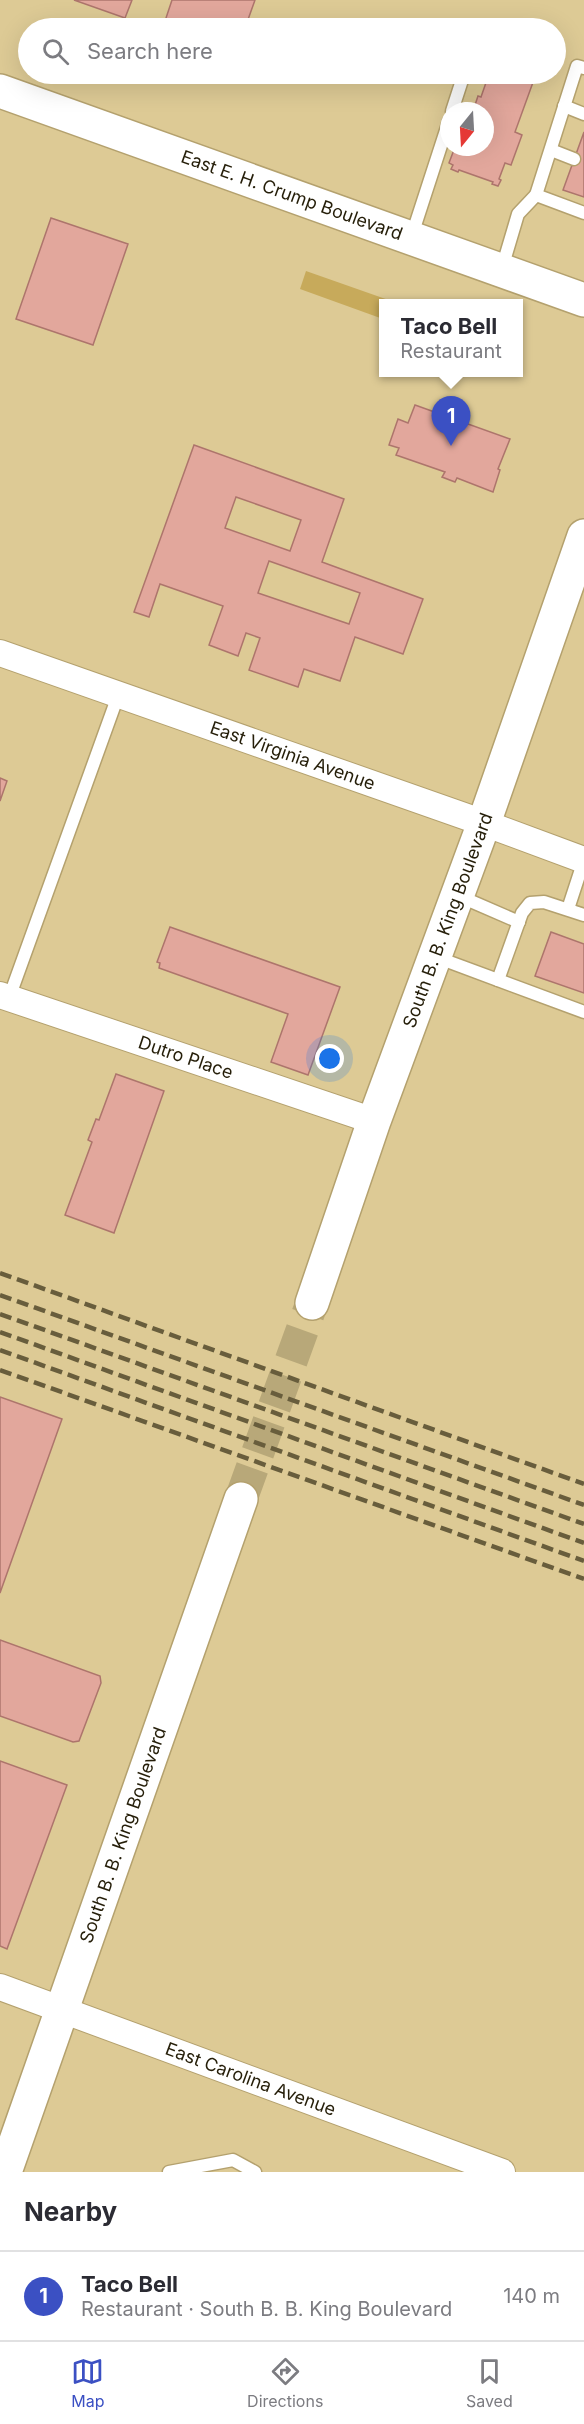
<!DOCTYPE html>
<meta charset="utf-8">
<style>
body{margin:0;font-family:Inter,sans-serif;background:#f7f7f7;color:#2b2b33}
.compass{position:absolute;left:440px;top:102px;width:54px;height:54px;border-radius:50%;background:#fff;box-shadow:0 6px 24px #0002;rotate:198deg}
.you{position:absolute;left:330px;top:1059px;width:21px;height:21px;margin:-15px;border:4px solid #fff;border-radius:50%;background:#1a73e8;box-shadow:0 0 0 9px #1a73e833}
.badge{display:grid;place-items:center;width:39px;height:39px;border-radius:50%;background:#3b50c3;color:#fff;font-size:20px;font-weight:700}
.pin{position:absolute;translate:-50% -50px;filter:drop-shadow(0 2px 3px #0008)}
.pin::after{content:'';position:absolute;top:32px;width:21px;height:18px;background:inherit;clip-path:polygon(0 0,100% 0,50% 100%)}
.popup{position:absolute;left:379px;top:299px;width:144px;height:78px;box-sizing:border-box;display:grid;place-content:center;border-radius:0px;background:#fff;filter:drop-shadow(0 2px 4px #0005);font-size:20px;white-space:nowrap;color:#7c7c81}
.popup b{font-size:22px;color:#2b2b33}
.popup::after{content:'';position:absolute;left:50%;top:100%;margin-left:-12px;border:12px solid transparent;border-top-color:#fff}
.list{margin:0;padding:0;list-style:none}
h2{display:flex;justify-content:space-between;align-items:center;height:78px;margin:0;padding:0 24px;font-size:26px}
h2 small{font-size:20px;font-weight:400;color:#7c7c81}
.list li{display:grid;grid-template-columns:39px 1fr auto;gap:18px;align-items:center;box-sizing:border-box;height:90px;padding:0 24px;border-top:2px solid #e1e1e2}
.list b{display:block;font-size:22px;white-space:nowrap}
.list p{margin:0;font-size:20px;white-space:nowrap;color:#7c7c81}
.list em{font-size:20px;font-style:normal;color:#7c7c81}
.icon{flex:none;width:33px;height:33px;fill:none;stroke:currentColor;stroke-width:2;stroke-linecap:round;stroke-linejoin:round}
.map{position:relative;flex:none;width:584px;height:2172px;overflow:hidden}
.search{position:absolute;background:#fff;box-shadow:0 6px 24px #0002;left:18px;right:18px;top:18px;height:66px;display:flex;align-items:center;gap:15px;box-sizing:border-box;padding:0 21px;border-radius:33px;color:#7c7c81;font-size:22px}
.sheet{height:168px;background:#fff}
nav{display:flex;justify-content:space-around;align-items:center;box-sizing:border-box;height:84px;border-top:2px solid #e1e1e2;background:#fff;font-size:16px;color:#7c7c81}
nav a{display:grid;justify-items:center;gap:3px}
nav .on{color:#3b50c3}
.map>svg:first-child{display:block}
.green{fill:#c7aa5b}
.building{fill:#e2a79c;stroke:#ad756c;stroke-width:1.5;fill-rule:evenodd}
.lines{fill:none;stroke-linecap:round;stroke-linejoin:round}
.primary-tunnel{stroke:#b8a879;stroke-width:33;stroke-dasharray:33 16;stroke-linecap:butt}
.lane-casing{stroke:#b4a16e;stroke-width:15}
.street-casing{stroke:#b4a16e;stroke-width:28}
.primary-casing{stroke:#b4a16e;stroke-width:36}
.lane{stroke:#fff;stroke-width:12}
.street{stroke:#fff;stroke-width:26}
.primary{stroke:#fff;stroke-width:33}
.rail{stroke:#685d3c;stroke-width:4.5;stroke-dasharray:12 6;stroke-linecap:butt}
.labels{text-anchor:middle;stroke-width:4.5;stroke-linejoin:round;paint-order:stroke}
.street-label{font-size:18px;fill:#251e09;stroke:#ead7a2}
</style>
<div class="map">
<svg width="584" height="2172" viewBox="0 0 584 2172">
<rect width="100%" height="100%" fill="#ddca95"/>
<polygon class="green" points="306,271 397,303 384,304 383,319 300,289"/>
<g class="building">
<polygon points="74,0 132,0 125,18"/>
<polygon points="172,0 255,0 245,28 186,28 165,21"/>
<polygon points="489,74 536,74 515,132 522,135 511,165 505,163 499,179 501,180 498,186 492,184 493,182 459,170 458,172 451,169 453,165 449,163 455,147 485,147 485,111 473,111 478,96 481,97"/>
<polygon points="584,132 584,197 563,190"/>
<polygon points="51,218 128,244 93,345 16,319"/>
<polygon points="415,405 510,439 498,469 500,470 493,492 457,478 455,482 442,477 445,472 396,455 399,448 389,445 398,419 408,423"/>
<path d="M 194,445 L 344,499 L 322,562 L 423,599 L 403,654 L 355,637 L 340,681 L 304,669 L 298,687 L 249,670 L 260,638 L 246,633 L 238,656 L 209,645 L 223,606 L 160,584 L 149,617 L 134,612 ZM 236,497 L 301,520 L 290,551 L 225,528 ZM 269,561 L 360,593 L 349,624 L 258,593 Z"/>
<polygon points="0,778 7,781 0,801"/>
<polygon points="170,927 340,987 308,1075 271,1062 288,1014 159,968 160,963 157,962"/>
<polygon points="551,932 584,944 584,993 535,976"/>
<polygon points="116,1074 164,1091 114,1233 65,1215 92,1142 88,1140 96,1119 99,1120"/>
<polygon points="0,1397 62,1419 0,1593"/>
<polygon points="0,1640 100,1676 101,1683 79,1741 73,1742 0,1716"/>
<polygon points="0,1761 67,1785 7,1949 0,1946"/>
</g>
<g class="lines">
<polyline class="primary-tunnel" points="241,1499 312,1303"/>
<defs>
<g id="lane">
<polyline points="564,106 584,114"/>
<polyline points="452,111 464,74"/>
<polyline points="551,150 574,159"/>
<polyline points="536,195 577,66 584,68"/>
<polyline points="411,238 449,121"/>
<polyline points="502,268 518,214 536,195 584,213"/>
<polyline points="459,896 519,922"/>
<polyline points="568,909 584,860"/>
<polyline points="436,957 584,1012"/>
<polyline points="498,980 522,913 530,903 544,902 584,915"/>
<polyline points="9,998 119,693"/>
<polyline points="169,2172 233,2160 255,2172"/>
</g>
<g id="street">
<path id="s1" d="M 0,653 L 484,823 L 584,860"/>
<path id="s2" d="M 0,995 L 374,1121"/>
<path id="s3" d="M 0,1987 L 502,2172"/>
</g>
<g id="primary">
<path id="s4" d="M 0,91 L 584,300"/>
<path id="s5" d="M 312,1303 L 374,1121 L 484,823 L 584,536"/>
<path id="s6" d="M 5,2172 L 241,1499"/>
</g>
</defs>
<use href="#lane" class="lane-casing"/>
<use href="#street" class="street-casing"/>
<use href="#primary" class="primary-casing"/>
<use href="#lane" class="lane"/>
<use href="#street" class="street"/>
<use href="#primary" class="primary"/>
<g class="rail">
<polyline points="0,1273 584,1484"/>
<polyline points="0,1295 584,1505"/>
<polyline points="0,1314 584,1524"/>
<polyline points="0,1332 584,1543"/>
<polyline points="0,1350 584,1561"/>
<polyline points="0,1370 584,1579"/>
</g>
</g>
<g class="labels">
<g class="street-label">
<text dy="6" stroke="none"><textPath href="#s4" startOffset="310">East E. H. Crump Boulevard</textPath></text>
<text dy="6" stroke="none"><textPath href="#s1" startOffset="310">East Virginia Avenue</textPath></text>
<text dy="6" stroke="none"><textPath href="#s5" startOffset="406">South B. B. King Boulevard</textPath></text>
<text dy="6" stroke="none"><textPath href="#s2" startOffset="196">Dutro Place</textPath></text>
<text dy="6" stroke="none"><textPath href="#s6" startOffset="357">South B. B. King Boulevard</textPath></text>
<text dy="6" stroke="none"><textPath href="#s3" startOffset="267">East Carolina Avenue</textPath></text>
</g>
</g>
</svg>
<svg class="compass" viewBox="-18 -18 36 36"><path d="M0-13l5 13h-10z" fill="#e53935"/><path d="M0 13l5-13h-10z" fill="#7c7c81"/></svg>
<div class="you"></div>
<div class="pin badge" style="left:451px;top:446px">1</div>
<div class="popup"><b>Taco Bell</b>Restaurant</div>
<div class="search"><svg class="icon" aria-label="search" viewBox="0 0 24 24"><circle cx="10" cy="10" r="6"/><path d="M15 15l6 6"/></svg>Search here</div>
</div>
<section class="sheet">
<h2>Nearby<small></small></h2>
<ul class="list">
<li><span class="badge">1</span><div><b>Taco Bell</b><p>Restaurant · South B. B. King Boulevard</p></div><em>140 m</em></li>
</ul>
</section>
<nav>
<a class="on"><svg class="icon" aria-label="map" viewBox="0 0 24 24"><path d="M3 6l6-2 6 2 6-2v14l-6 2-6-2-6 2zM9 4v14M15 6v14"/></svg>Map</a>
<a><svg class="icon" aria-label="directions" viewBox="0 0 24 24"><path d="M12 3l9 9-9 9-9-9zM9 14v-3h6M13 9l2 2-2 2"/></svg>Directions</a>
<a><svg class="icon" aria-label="saved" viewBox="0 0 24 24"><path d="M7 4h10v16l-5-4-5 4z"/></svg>Saved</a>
</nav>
